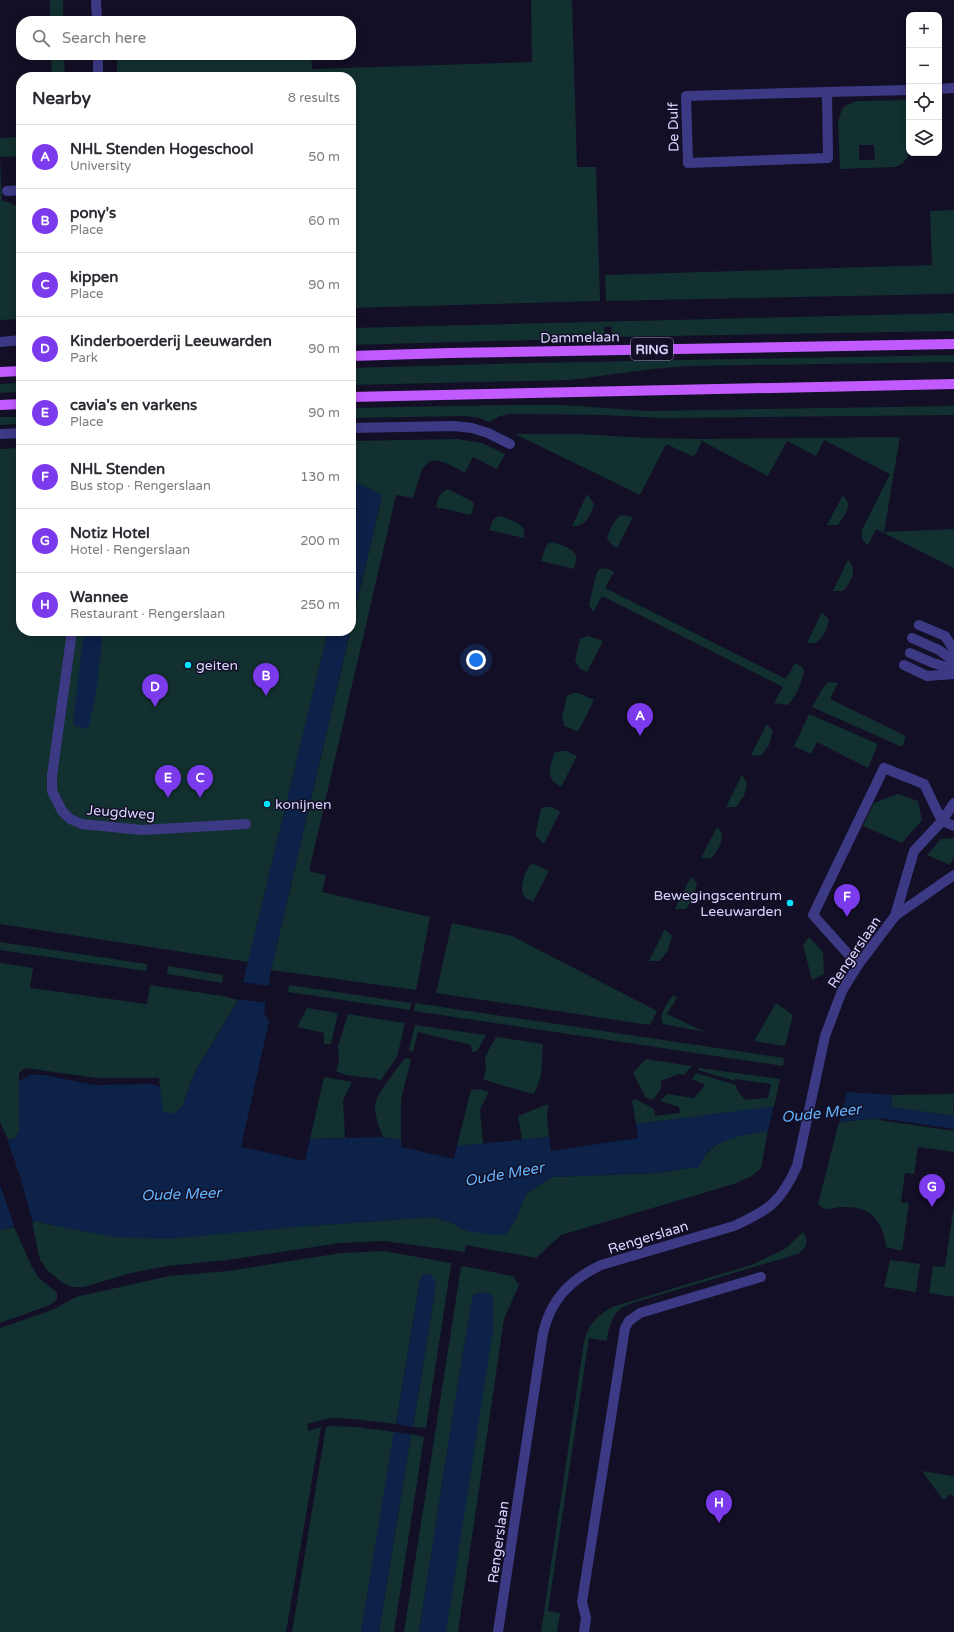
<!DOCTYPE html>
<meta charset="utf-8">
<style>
body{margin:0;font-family:"Varela Round",sans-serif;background:#f2f2f3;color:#2b2b33}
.controls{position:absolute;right:12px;top:12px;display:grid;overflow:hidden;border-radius:8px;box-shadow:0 2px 10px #0003}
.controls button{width:36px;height:36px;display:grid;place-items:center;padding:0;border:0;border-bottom:1px solid #e1e1e2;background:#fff;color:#2b2b33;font:20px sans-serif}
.you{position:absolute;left:476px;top:660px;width:14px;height:14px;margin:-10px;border:3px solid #fff;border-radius:50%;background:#1a73e8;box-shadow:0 0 0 6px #1a73e833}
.badge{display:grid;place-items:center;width:26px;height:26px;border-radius:50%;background:#7c3aed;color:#fff;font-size:13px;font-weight:700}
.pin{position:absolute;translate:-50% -33px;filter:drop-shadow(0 1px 2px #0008)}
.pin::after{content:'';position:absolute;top:21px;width:14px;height:12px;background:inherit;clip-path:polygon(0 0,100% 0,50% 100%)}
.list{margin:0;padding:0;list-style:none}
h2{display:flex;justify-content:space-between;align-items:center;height:52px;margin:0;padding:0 16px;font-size:17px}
h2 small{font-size:13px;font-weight:400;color:#7c7c81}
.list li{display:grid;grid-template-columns:26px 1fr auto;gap:12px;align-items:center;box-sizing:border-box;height:64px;padding:0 16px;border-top:1px solid #e1e1e2}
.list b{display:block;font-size:15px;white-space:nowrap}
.list p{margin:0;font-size:13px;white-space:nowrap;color:#7c7c81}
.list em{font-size:13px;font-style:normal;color:#7c7c81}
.icon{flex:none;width:22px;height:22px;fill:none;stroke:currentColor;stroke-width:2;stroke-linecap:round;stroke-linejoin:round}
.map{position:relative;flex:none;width:954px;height:1632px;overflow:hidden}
.search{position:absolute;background:#fff;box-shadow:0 2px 10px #0003;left:16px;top:16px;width:340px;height:44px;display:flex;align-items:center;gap:10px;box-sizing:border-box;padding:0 14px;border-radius:16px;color:#7c7c81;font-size:15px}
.panel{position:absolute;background:#fff;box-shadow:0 2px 10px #0003;left:16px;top:72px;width:340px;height:564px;border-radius:16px}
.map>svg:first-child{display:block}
.green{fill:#12302f;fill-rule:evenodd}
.water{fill:#0c2248}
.pier{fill:#130f26}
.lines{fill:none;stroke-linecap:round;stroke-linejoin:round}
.service{stroke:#3d3a85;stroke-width:10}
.minor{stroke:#3d3a85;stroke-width:10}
.tertiary{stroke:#3d3a85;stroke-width:10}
.primary{stroke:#c25bff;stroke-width:10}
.poi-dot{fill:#00e5ff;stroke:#130f26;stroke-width:1.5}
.labels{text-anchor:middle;stroke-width:3;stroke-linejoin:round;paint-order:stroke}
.shield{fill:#130f26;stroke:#9e99be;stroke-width:1}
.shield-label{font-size:13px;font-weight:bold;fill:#d9d4ff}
.street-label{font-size:14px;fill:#d9d4ff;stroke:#130f26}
.poi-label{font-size:14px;fill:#d9d4ff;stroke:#130f26;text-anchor:start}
.water-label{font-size:15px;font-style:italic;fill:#62b6ff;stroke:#130f26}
</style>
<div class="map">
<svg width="954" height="1632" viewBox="0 0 954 1632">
<rect width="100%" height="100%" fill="#130f26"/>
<g class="green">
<polygon points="50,0 63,0 63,17 50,18"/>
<polygon points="531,0 572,0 577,167 596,167 600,301 351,308 351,77 207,77 207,75 117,77 117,56 311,55 312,69 532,62"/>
<polygon points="51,55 64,55 65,77 52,77"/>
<path d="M 907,100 C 907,112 911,145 908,155 C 906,162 900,166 894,167 L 840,169 L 838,122 L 842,109 L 847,105 L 857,101 ZM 859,145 L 874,145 L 875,160 L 859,160 Z"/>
<path d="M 21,137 L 21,156 L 0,157 L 2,201 C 10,202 16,204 21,211 L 21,319 L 0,320 L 0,138 Z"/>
<polygon points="954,210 954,293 946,294 606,301 605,275 932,265 930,211"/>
<polygon points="954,313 954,331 612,337 611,326 604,327 605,338 351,345 351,328"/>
<polygon points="954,355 954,362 689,366 653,369 570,380 351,385 351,368 531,363"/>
<polygon points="21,383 21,392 0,393 0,384"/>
<polygon points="507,405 564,405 646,411 954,406 954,415 661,418 603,415 510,414 500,416 489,422 479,418 466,416 351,418 351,408"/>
<polygon points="0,417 21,417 21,424 0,425"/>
<path d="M 515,434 L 578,434 L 649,438 L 701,439 L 900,437 L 884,532 L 954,529 L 954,568 L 876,529 L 868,545 C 862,541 861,537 862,530 L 890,474 L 824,440 L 816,456 L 787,441 L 768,476 L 702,441 L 694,457 L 666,444 L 640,495 Z"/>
<path d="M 457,439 L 482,443 L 505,454 L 497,469 L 473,457 L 465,473 C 454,467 443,459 430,461 L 422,469 L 413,498 L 396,495 L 309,871 L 326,875 L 322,892 L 430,917 L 416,990 L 271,970 L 382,496 L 351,479 L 351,441 Z"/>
<polygon points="21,448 21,631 328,631 248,962 0,924 0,449"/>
<path d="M 448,489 L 473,502 L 474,506 L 471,515 L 436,507 C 438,498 439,493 448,489 Z"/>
<path d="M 587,494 L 594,504 C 590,516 586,527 572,526 Z"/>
<polygon points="843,495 849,504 845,515 838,525 827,525"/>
<polygon points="620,515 633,517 617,548 611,544 607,538 612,525"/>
<path d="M 498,516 C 505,517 519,522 523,528 C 525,531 524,534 524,538 L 489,530 L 493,520 Z"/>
<path d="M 550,542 C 557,543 574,548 576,556 C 577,560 575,565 574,569 L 541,561 L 546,546 Z"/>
<path d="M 848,560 C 858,570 851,582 843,591 L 833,591 Z"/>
<path d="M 602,568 L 608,569 L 614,572 L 605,588 L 786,679 L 795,663 L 802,667 L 804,671 C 802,682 796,697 788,705 L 774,703 L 783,687 L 602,596 L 593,612 L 589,605 L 596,575 L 598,570 Z"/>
<path d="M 822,612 L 829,620 C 826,631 821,646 807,643 Z"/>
<polygon points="588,636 603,641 587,672 580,669 575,661 580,639"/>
<polygon points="828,682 838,683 830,699 906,736 902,747 812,707 823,688"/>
<polygon points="573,693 578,693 594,700 578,732 565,726 562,718 567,696"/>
<polygon points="809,714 878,744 868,768 817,742 811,754 794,746"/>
<polygon points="767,724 773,731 769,745 761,756 751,755"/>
<path d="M 560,751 L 566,751 L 577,756 L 561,787 C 544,777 550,769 554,753 Z"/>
<polygon points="742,775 747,783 744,796 736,807 726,807"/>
<polygon points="898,794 918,801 922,820 902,843 863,826 874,803"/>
<polygon points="546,807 552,807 560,812 544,844 536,836 536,831 541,809"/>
<path d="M 717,827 C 728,836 718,849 712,858 L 701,858 Z"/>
<polygon points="954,838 954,856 950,865 927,855 941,839"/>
<path d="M 534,864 L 549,871 L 533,902 C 530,900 524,898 523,894 C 520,887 525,871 530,865 Z"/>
<polygon points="691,877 697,883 693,899 686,909 675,909"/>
<polygon points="452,923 512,936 657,1011 650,1025 436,993"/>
<polygon points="665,929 672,936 668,950 660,961 649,961"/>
<polygon points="809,937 823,952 824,974 812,980 803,945"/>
<polygon points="0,942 147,964 146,971 0,950"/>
<polygon points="0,963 33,968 30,988 147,1004 150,985 229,997 229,998 238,1000 195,1072 182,1107 175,1113 168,1113 162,1111 159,1078 97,1078 25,1068 19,1073 19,1132 15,1138 8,1140 0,1122"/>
<polygon points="168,966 223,975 222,983 167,974"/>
<polygon points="289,985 411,1003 410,1010 288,992"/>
<path d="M 673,995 L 677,998 L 667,1014 L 705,1032 L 663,1024 C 658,1014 667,1004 673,995 Z"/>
<polygon points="415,1003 784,1058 783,1066 414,1011"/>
<polygon points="776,1003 793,1015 785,1046 754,1041"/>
<polygon points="307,1008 338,1013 331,1044 324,1044 324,1033 297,1027"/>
<polygon points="348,1014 405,1023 397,1057 380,1081 378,1079 346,1075 336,1071 339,1063 338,1047"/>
<polygon points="415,1025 486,1035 477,1051 472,1052 471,1045 418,1032 413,1052 409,1050"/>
<polygon points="496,1037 543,1044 541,1076 534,1094 504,1086 483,1079 486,1071 485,1057"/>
<path d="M 405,1058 L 411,1059 L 401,1100 L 401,1140 L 383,1137 C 379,1128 375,1116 375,1106 C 375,1095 398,1068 405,1058 Z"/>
<polygon points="646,1059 692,1066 684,1075 679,1074 661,1081 661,1089 653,1100 646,1098 633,1073"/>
<polygon points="699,1068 780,1079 774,1107 636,1124 632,1100 636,1099 654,1109 655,1116 680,1113 679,1107 660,1101 667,1094 694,1098 705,1085 692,1079 696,1073 736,1085 737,1090 745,1100 768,1098 771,1084 735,1079 735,1081 698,1070"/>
<polygon points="324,1077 352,1082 343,1100 345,1138 310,1139"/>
<polygon points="480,1089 489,1092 480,1109 483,1144 457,1146 471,1090"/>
<polygon points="954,1094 953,1116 891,1107 892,1095"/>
<polygon points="548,1104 547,1119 549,1137 522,1140 518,1116"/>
<path d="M 880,1118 L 879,1120 L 954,1131 L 954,1152 L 918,1147 L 914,1174 L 905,1173 L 901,1202 L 909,1203 L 902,1251 L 886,1247 C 883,1222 872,1206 844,1207 C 832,1207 828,1213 818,1204 L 839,1122 Z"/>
<path d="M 768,1131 L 761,1168 L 752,1176 L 734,1184 L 561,1235 L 536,1258 L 466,1245 L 465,1252 L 384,1241 L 340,1243 L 227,1260 L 167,1266 L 131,1273 L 84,1287 L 72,1287 L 65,1284 L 59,1280 L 47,1270 L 40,1260 L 32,1222 L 37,1221 L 55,1226 L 308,1226 L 432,1217 L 450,1222 L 467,1231 L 517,1217 L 525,1194 L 552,1177 L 656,1173 L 698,1167 C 702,1161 704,1155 709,1151 C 724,1136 748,1135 768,1131 Z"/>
<polygon points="954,1205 954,1297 929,1293 933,1266 945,1267"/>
<polygon points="14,1227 31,1265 38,1277 57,1293 57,1299 50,1305 0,1323 0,1230"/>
<path d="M 803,1232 C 809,1241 807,1248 798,1254 L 629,1304 C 613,1311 609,1324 607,1341 L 589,1338 L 548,1611 L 560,1613 L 557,1632 L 541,1632 L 584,1342 C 588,1324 599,1313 615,1306 L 751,1265 L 785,1249 Z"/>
<polygon points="384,1251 451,1263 451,1265 426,1428 413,1427 436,1284 424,1274 420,1280 396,1424 353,1419 330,1418 307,1424 308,1431 321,1427 286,1632 0,1632 0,1328 52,1310 76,1297 169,1276 228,1271 341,1253"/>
<polygon points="890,1260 920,1264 916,1292 884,1287"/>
<path d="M 463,1266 L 513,1276 L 519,1285 L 504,1319 L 458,1632 L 446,1632 L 467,1492 L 483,1292 L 473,1295 C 453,1407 437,1520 419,1632 L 404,1632 L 461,1267 Z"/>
<polygon points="330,1426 357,1427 394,1432 361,1632 292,1632 326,1427"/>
<polygon points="411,1434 424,1437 394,1632 379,1632"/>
<polygon points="922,1471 954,1476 954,1498 951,1494 943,1500"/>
</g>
<g class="water">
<polygon points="351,479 382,495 351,627 351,534 357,509 351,506"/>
<polygon points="84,631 103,631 97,687 89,726 87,729 75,726 73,722"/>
<polygon points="328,631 350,631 271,970 264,1013 269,1021 241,1147 305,1161 310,1139 383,1137 401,1140 401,1147 454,1159 457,1146 549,1137 551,1151 638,1138 636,1124 845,1097 847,1092 892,1095 891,1107 953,1116 954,1109 954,1129 880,1118 857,1120 768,1131 740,1136 717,1144 707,1152 699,1167 656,1173 552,1177 526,1194 517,1217 506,1235 493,1235 467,1231 450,1222 432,1217 308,1226 168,1239 115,1237 55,1226 37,1221 0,1230 0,1144 15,1138 19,1132 19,1081 30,1075 44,1075 94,1085 153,1084 160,1087 163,1111 168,1113 175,1113 182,1107 195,1072 239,999"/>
<polygon points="424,1274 431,1274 436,1284 413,1427 396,1424 420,1280"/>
<path d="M 483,1292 L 493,1295 L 493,1330 L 446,1632 L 419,1632 C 437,1520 453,1407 473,1295 Z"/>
<polygon points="394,1432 411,1434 379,1632 361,1632"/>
</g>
<g class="pier">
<polygon points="241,982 270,986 268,1003 238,999"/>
<polygon points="844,1092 847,1092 839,1124 767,1134 774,1105 844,1095"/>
<polygon points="7,1139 20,1176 33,1224 15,1228 0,1185 0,1142"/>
</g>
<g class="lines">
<g class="service">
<polyline points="7,191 21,190"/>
<polyline points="919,625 945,636 954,650"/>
<polyline points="72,631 52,776 52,791 62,811 70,819 82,824 142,830 246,824"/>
<polyline points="912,638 939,650 954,661"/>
<polyline points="910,653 933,663 954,669"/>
<polyline points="904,665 927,676 954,674"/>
<polyline points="858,965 813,915 884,768 924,784 942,821 954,826"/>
<polyline points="584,1632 586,1618 582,1602 625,1328 629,1321 640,1313 761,1277"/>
</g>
<g class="minor">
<polyline points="96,0 97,21"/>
<polyline points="98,55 98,77"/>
<polyline points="939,89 954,88"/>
<polygon points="827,92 828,158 688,163 686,96"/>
<polyline points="827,92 909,90"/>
<polyline points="0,342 21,340"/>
<polyline points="351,428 454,426 472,428 488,433 510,444"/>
<polyline points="0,434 21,433"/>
</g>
<g class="tertiary">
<polyline points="895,916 914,851 942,821 954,803"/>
<path d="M 498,1632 L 543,1333 C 551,1299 570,1280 601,1265 L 734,1226 C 769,1210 781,1202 797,1166 L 825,1036 L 842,991 L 858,965 L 895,916 L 954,875"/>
</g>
<g class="primary">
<polyline points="351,356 449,353 954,344"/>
<polyline points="0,372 21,371"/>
<polyline points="351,397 954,384"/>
<polyline points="0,405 21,404"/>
</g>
</g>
<g class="poi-dot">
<circle cx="188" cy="665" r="4"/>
<circle cx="267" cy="804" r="4"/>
<circle cx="790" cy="903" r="4"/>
</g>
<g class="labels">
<rect class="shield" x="631" y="338" width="42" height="22" rx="3"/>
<g class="shield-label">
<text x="652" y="354">RING</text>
</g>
<g class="street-label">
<text transform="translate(673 127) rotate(-91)" y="5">De Dulf</text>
<text transform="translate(580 337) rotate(-1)" y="5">Dammelaan</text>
<text transform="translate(121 812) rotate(4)" y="5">Jeugdweg</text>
<text transform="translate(854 952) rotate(-56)" y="5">Rengerslaan</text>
<text transform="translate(648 1237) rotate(-17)" y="5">Rengerslaan</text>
<text transform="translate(498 1542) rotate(-82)" y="5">Rengerslaan</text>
</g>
<g class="poi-label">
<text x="196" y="670">geiten</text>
<text x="275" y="809">konijnen</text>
<text x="782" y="900" text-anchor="end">Bewegingscentrum<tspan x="782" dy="16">Leeuwarden</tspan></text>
</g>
<g class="water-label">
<text transform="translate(821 1113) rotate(-6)" y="5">Oude Meer</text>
<text transform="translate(504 1174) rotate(-10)" y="5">Oude Meer</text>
<text transform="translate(181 1194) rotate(-2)" y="5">Oude Meer</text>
</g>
</g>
</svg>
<div class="controls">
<button>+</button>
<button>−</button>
<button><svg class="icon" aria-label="locate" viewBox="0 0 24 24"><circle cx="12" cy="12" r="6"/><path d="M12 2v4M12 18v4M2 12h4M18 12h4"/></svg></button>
<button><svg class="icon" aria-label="layers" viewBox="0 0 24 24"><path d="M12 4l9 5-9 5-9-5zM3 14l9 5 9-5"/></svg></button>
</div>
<div class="you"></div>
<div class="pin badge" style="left:640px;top:736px">A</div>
<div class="pin badge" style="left:266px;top:696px">B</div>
<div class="pin badge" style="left:200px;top:798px">C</div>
<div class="pin badge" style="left:155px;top:707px">D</div>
<div class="pin badge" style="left:168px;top:798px">E</div>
<div class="pin badge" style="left:847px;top:917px">F</div>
<div class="pin badge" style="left:932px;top:1207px">G</div>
<div class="pin badge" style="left:719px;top:1523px">H</div>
<div class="search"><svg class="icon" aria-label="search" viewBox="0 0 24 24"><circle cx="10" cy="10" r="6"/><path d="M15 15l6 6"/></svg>Search here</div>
<section class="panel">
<h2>Nearby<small>8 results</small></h2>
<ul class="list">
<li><span class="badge">A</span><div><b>NHL Stenden Hogeschool</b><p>University</p></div><em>50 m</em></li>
<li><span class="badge">B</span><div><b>pony's</b><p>Place</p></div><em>60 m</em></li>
<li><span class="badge">C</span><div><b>kippen</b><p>Place</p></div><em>90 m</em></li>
<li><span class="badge">D</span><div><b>Kinderboerderij Leeuwarden</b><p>Park</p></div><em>90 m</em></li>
<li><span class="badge">E</span><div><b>cavia's en varkens</b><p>Place</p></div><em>90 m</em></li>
<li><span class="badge">F</span><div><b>NHL Stenden</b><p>Bus stop · Rengerslaan</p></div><em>130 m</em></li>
<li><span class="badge">G</span><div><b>Notiz Hotel</b><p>Hotel · Rengerslaan</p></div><em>200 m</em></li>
<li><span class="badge">H</span><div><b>Wannee</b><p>Restaurant · Rengerslaan</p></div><em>250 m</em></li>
</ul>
</section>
</div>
